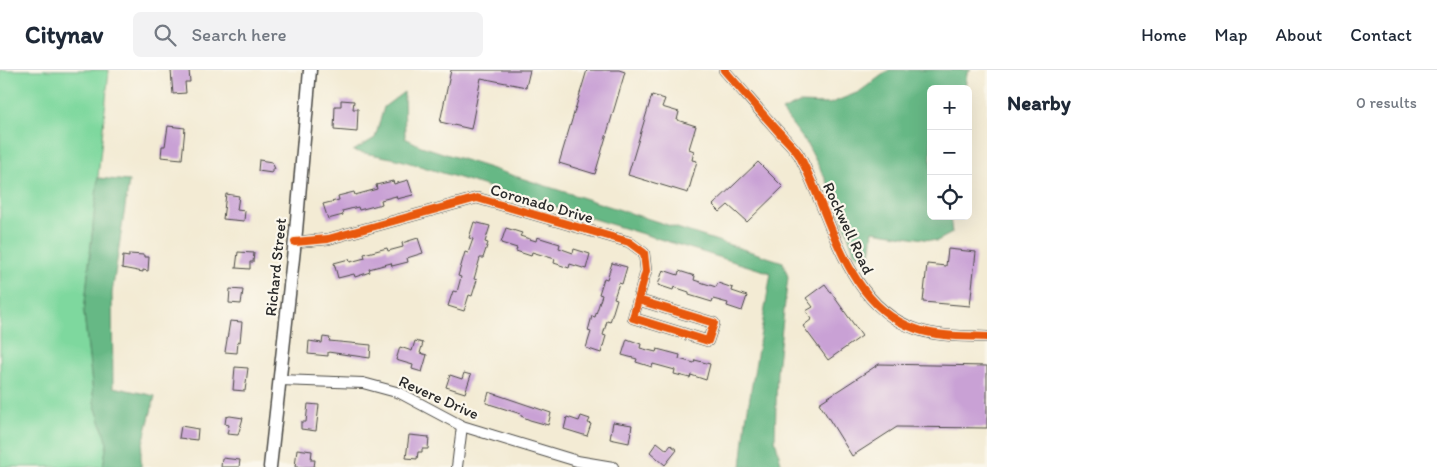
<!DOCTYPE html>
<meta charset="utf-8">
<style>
body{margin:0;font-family:Itim,sans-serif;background:#f2f2f3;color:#1f2937}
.controls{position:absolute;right:15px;top:15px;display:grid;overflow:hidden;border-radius:8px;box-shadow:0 5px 20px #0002}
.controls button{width:45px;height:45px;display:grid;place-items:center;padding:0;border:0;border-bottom:1px solid #e0e1e3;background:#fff;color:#1f2937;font:25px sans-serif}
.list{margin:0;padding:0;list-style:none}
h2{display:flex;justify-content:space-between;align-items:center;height:65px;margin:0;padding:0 20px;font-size:21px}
h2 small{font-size:16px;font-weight:400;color:#747a83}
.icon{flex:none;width:28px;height:28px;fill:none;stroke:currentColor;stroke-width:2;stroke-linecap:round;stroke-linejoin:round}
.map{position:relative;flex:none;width:987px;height:397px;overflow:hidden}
header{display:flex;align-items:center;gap:30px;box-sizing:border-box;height:70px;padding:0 25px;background:#fff;border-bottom:1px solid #e0e1e3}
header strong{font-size:24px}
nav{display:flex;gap:28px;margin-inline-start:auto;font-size:18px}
.search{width:350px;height:45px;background:#f2f2f3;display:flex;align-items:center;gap:12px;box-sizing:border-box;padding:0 18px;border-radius:8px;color:#747a83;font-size:19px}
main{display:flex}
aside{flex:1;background:#fff}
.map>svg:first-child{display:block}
.green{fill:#7ed89e;stroke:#548264}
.forest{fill:#66b885;stroke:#487258}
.building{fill:#c9a1d5}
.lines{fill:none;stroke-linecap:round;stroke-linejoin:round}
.minor-casing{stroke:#494844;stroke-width:12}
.tertiary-casing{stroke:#494844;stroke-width:15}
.minor{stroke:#fff;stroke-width:10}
.tertiary{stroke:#fff;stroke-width:12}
.cycleway-casing{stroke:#fbf7ec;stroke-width:11}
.cycleway{stroke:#e8590c;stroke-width:8}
.labels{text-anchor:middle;stroke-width:4.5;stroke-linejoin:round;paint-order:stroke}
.street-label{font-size:16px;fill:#2b2b2b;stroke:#fbf7ec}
</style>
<header>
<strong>Citynav</strong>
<div class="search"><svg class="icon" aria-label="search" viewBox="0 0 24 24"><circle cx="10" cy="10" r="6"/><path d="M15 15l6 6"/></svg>Search here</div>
<nav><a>Home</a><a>Map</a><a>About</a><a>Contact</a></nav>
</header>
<main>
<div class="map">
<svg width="987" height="397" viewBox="0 0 987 397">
<rect width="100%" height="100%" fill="#fbf7ec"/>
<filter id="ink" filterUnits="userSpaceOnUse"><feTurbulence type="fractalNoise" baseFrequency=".02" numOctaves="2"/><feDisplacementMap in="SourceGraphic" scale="10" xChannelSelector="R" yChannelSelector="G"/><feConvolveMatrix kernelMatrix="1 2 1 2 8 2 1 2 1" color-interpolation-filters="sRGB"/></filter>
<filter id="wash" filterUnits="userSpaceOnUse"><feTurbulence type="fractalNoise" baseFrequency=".0096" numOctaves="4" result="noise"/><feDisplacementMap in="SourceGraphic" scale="20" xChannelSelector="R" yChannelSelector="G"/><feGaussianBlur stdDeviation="1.12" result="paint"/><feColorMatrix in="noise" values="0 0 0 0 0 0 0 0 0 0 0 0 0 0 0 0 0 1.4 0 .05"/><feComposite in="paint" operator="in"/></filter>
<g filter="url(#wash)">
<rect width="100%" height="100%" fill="#f3ebd4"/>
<polygon class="green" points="0,0 109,0 84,243 94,332 107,373 103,397 0,397"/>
<g class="forest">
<polygon points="889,0 971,0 967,3 965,19 931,19 931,146 950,146 952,163 937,171 873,161 869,193 854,182 835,127 807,74 782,41 799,33 829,34 859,22"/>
<polygon points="404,22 405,68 421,76 783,192 788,207 777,300 775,369 782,397 741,397 746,350 771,203 397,89 353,81 375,68 384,37"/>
<polygon points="98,108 129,111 112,223 113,317 155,326 141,381 141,397 103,397 107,373 94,332 84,243"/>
</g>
<g id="blocks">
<g class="building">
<polygon points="173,0 189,0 190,12 185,12 186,23 173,24 171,1"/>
<polygon points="451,0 530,0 526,17 481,8 471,59 440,52"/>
<polygon points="587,0 619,0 625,2 595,104 559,93"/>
<polygon points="652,25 665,29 662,37 679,42 677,50 696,56 689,79 694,81 692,90 697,91 688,123 628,105"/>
<polygon points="341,30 354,31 353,39 358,39 357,62 334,60 335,36 341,36"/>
<polygon points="168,56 185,58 182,89 161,87 162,76 165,76"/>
<polygon points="259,90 272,92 275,99 272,99 272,103 258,101"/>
<polygon points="758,92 783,117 747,152 728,135 720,142 713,135"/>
<polygon points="408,110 413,125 397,129 396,126 381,130 382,134 359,140 358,137 342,141 343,145 328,149 323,134 339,130 338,126 354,122 355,125 377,119 376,115 393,111 394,114"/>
<polygon points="226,124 239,126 237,140 245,141 244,151 223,149"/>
<polygon points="474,152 490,156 485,172 488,173 483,188 480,188 474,209 477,210 472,226 469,225 464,241 448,236 453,221 457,222 461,207 458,206 465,182 468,183 473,169 469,168"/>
<polygon points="506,158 522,163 520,166 536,171 537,167 560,174 559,178 573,183 574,179 590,184 586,199 570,194 569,198 554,193 555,189 532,182 531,186 516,181 517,178 501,173"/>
<polygon points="418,168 423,183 407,188 408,192 392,196 391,193 369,199 370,202 355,207 354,204 338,208 334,193 349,189 350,192 365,188 364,184 387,178 388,181 403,177 402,173"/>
<polygon points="948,179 976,182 970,236 923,232 927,194 946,196"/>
<polygon points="238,182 254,183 253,192 250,192 250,199 236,198"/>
<polygon points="129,184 144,185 144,187 149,187 148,201 143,200 143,202 122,198 123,186 129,187"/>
<polygon points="612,193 627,197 622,214 619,213 614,228 617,229 610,252 607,251 603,265 606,266 601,283 586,278 591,262 588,261 592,246 595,247 602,225 599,224 604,208 607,209"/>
<polygon points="663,200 678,205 679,201 695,206 694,210 716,217 718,213 733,218 732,221 747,226 742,241 727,236 728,233 713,229 712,232 689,225 689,222 674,217 673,220 658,215"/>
<polygon points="825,214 862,266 828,290 803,256 812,249 806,241 813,237 806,228"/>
<polygon points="230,219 243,220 241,234 229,233"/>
<polygon points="230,251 242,252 240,272 238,271 237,283 225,282"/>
<polygon points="323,267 330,268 329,271 371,275 370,288 328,282 328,286 308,284 309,271 322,273"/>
<polygon points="627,269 641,274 640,278 656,282 657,279 680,285 679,289 694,293 695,290 710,294 706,310 691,305 690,308 674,304 675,300 653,294 652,297 636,292 637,289 622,285"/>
<polygon points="415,271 423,273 420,283 427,285 422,302 412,299 413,295 396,290 400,277 412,281"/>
<polygon points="879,294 987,296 987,358 897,357 852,386 819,333"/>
<polygon points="235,297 248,298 245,321 233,320"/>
<polygon points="464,303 471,305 465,323 446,317 450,305 462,309"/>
<polygon points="489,322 551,343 548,355 530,350 521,346 521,344 486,333"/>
<polygon points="308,334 319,335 316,361 301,359 301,352 306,352"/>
<polygon points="230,346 243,348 238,365 227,364 229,355 225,354 226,347"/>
<polygon points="581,346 590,349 588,353 591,354 587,366 564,359 567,347 579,351"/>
<polygon points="613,352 632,355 629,373 610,369"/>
<polygon points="181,356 198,359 197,370 179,368"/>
<polygon points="409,365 429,367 428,379 422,379 422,382 418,382 417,389 406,388"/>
<polygon points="657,372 667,380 671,375 677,380 665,395 650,382"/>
<polygon points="297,379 312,381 311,390 315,390 314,397 295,397"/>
<polygon points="222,388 240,390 239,397 221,397"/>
</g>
</g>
</g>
<g filter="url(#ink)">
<use href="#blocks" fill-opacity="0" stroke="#494844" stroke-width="1"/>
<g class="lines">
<defs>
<g id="minor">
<path d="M 724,0 C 742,20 759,40 777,60 C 784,68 793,76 799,85 C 831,144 845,235 916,259 C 938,267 964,266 987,267"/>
<polyline points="295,172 328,169 477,128 629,172 644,183 646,201 633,248 708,271 714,253 638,230"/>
<polyline points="280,310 363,313 400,323 462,356 577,391 613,397"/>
<polyline points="457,397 462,356"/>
</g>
<polyline id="tertiary" points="270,397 296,161 310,0"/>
</defs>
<use href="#minor" class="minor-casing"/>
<use href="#tertiary" class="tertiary-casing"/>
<use href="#minor" class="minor"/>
<use href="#tertiary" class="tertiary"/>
<defs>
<g id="cycleway">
<path d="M 724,0 C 742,20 759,40 777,60 C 784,68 793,76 799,85 C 831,144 845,235 916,259 C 938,267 964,266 987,267"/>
<polyline points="295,172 328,169 477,128 629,172 644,183 646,201 633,248 708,271 714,253 638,230"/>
</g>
</defs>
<use href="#cycleway" class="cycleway-casing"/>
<use href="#cycleway" class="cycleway"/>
</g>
</g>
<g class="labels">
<g class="street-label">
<text transform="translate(542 133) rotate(16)" y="6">Coronado Drive</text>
<text transform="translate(849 158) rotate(65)" y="6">Rockwell Road</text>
<text transform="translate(275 197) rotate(-84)" y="6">Richard Street</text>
<text transform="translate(439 327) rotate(24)" y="6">Revere Drive</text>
</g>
</g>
</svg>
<div class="controls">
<button>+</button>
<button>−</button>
<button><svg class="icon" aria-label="locate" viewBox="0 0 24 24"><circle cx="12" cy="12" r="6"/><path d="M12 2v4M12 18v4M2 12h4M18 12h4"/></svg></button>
</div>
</div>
<aside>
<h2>Nearby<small>0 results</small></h2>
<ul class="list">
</ul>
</aside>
</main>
